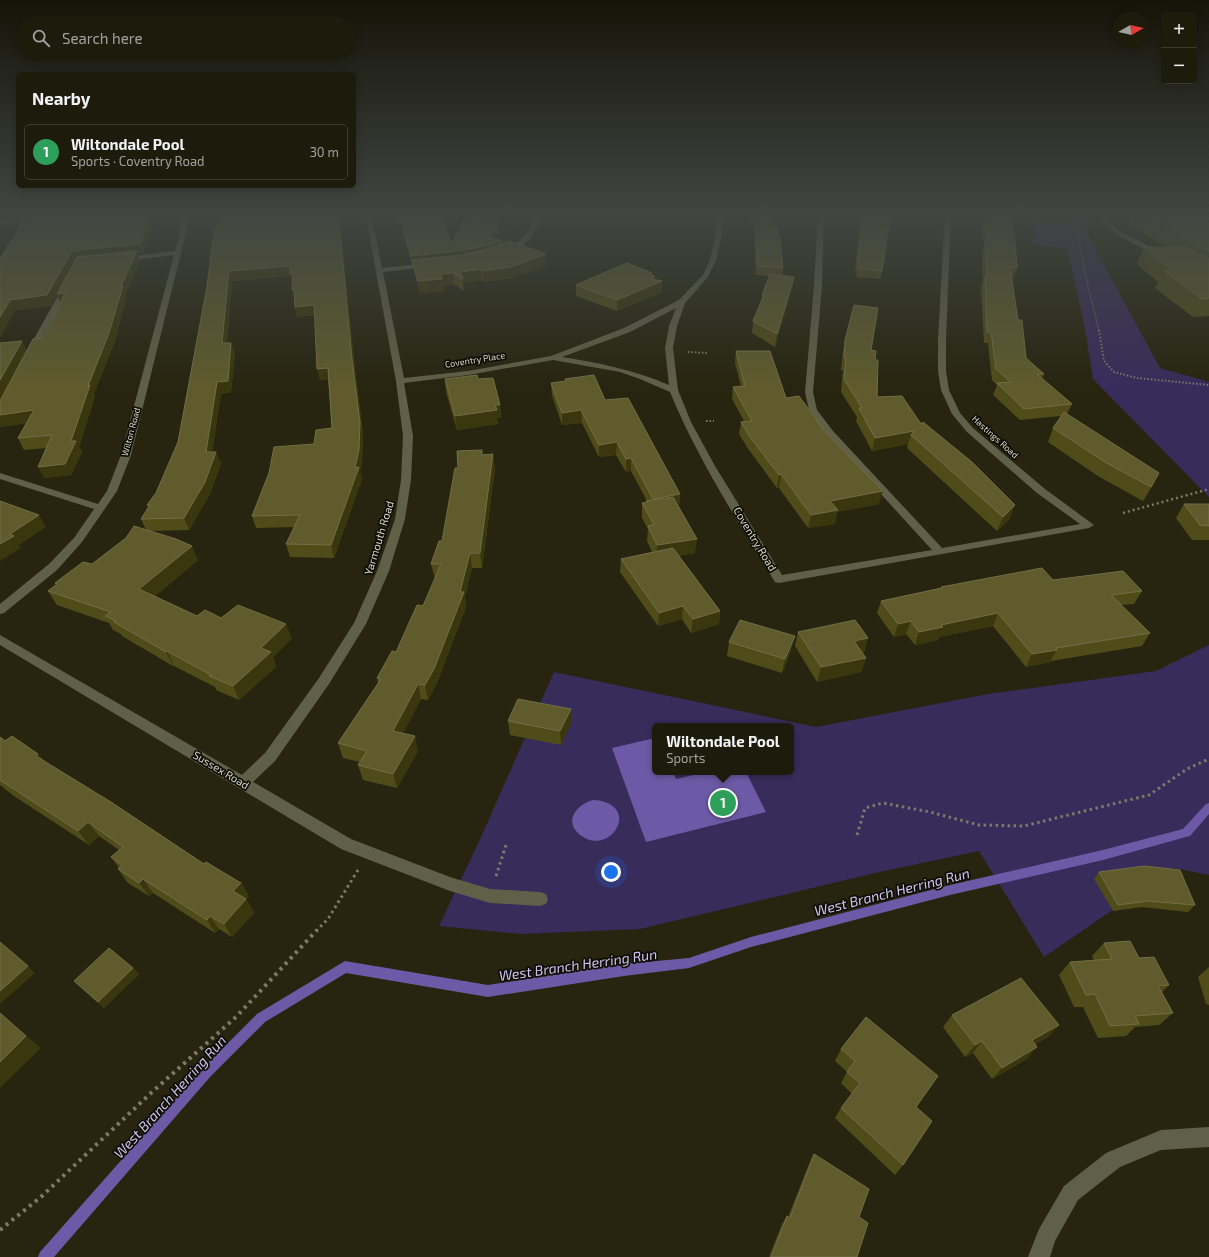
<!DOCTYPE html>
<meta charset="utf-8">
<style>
body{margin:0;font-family:"Exo 2",sans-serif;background:#252515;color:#f1f3f6}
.controls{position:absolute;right:12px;top:12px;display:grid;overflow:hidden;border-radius:6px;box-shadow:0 2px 10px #0003}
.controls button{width:36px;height:36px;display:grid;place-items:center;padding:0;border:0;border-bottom:1px solid #3b3a2d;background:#1d1c0c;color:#f1f3f6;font:20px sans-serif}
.compass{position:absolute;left:1113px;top:12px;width:36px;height:36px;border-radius:50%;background:#1d1c0c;box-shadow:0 2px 10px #0003;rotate:81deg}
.you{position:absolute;left:611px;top:872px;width:14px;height:14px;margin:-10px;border:3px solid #fff;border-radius:50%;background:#1a73e8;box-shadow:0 0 0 6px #1a73e833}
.badge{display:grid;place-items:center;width:26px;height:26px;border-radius:50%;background:#baaaf6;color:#fff;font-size:13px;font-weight:700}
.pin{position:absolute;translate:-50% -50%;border:2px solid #fff;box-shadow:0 1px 4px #0006}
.popup{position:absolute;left:652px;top:723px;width:142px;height:52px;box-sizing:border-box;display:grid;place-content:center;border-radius:6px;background:#1d1c0c;filter:drop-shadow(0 1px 3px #0005);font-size:13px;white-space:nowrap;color:#a0a19d}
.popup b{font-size:15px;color:#f1f3f6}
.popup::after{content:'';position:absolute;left:50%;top:100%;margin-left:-8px;border:8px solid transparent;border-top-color:#1d1c0c}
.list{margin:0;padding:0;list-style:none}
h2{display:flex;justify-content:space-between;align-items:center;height:52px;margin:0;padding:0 16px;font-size:17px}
h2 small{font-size:13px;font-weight:400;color:#a0a19d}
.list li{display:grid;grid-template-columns:26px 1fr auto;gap:12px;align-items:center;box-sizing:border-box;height:56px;margin:0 8px 8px;padding:0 8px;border:1px solid #3b3a2d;border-radius:6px}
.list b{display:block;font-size:15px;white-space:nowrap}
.list p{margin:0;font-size:13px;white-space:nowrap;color:#a0a19d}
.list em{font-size:13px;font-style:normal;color:#a0a19d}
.icon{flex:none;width:22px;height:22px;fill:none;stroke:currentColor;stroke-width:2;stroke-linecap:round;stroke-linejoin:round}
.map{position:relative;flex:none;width:1209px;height:1257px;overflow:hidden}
.search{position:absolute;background:#1d1c0c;box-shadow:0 2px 10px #0003;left:16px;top:16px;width:340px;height:44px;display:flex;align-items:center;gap:10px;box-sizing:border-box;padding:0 14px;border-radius:22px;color:#a0a19d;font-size:15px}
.panel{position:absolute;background:#1d1c0c;box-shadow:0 2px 10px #0003;left:16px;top:72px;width:340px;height:116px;border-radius:6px}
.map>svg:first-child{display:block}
.green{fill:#382c5b;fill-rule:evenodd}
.water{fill:#6d5aa6}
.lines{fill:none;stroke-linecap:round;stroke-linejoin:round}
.stream{fill:#6d5aa6;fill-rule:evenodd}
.path-far4{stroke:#7c7a69;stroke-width:1.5;stroke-dasharray:1 1.5;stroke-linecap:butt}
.path-far3{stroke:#7c7a69;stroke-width:2;stroke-dasharray:1.5 2;stroke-linecap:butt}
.path-far2{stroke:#7c7a69;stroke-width:2.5;stroke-dasharray:2 3;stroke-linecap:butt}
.path-far1{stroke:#7c7a69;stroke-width:3;stroke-dasharray:2.5 3.5;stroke-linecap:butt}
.path{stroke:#7c7a69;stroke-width:4;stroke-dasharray:3 4.5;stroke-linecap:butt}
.minor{fill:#605f48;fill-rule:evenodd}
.wall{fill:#504c1a}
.shaded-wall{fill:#3a360e}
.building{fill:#5f5b2d;stroke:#726f46}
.labels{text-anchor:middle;stroke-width:3.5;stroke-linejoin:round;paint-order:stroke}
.far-street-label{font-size:9px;fill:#d8d7ca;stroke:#0e0e06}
.street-label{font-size:11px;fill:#d8d7ca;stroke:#0e0e06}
.near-water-label{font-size:14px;font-style:italic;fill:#cec6f1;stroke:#0e0e06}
</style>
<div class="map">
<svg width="1209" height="1257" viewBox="0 0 1209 1257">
<rect width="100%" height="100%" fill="#272510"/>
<g class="green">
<polygon points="1035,212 1082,212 1086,232 1160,368 1209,382 1209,497 1093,379 1085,328 1067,249 1032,244"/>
<path d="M 1209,645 L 1209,875 L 1174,868 L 1044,957 L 979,851 L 875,873 L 640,929 L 520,934 L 439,926 L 482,835 L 554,672 L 816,727 L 988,694 L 1156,671 ZM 655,726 L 791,726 L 791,772 L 655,772 Z"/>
</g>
<g class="water">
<polygon points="655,738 655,772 673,772 676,779 706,772 746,772 766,812 646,842 612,748"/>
<path d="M 593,800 C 644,803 610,860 579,834 C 563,820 578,804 593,800 Z"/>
</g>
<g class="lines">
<polygon class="stream" points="1209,803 1209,814 1190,836 1186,837 1103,860 950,895 751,947 689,968 624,976 488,997 346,973 265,1022 210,1077 54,1257 38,1257 40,1252 202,1069 257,1014 345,961 488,985 624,964 689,958 751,937 950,885 1103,850 1183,829 1206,804"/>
<polyline class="path-far4" points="1074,212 1085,273 1099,331"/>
<g class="path-far3">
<polyline points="1099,330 1104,361 1114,372 1137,378 1209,385"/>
<polyline points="688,352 707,353"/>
<polyline points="706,421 714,421"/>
</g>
<polyline class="path-far2" points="1123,513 1209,489"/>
<g class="path-far1">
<polyline points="857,835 865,808 883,803 930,812 979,825 1024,826 1149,795 1187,769 1209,759"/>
<polyline points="496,876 507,842"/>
<polyline points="316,931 328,919 358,870"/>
</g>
<polyline class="path" points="0,1230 42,1196 151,1093 236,1017 317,930"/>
<g class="minor">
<polygon points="185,212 191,212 131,455 117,491 82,542 57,570 4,613 0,614 0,604 49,564 74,538 94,509 0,479 0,473 98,504 107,491 121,455 174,255 124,261 121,259 124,257 175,251"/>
<path d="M 365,212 L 371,212 L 382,268 L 428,263 L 431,265 L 428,267 L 383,272 L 404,378 L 468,371 L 551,356 L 624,328 L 679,300 L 703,275 L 710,260 L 715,239 L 716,219 L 713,212 L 719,212 L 722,219 L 721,239 L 716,260 L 708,277 L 685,303 L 677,326 L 673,348 L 678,390 L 691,422 L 715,466 L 782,575 L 932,550 L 827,435 L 809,410 L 805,392 L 814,286 L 818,212 L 824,212 L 822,286 L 813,392 L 817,410 L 833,431 L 942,548 L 1080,524 L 1037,493 L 967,432 L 952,414 L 941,390 L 938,371 L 938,340 L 945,212 L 951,212 L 946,340 L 946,371 L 949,390 L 960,413 L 973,428 L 1045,489 L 1094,525 L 1089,528 L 779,583 L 775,582 L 773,579 C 736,518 697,458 670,392 L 640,379 L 620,372 L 553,360 L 468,375 L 404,383 L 413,436 L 411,480 L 405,519 L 389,571 L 366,624 L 329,684 L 275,761 L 253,782 L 351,839 L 450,877 L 490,889 L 540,892 L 546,894 L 548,899 L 546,904 L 540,906 L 490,903 L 450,891 L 341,849 L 0,645 L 0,635 L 242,775 L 265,753 L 319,678 L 354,623 L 377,571 L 395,519 L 401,480 L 403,436 L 396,381 ZM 676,308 L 669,326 L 665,348 L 669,385 C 635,370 599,363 562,357 L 630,332 Z"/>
<path d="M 536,212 L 542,212 C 539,229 522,255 503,252 L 503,250 C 521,242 532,232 536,212 Z"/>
<path d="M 1098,212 L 1104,212 L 1107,219 L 1120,231 L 1164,254 L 1159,255 C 1136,245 1109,236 1098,212 Z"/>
<polygon points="39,217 42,219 41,220 0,225 0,221"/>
<polygon points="67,283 70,285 34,353 30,355 27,355 26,353 64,285"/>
<polygon points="1209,1127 1209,1147 1161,1150 1120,1167 1078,1200 1055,1241 1050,1257 1028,1257 1039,1229 1064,1186 1106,1153 1161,1130"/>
</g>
</g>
<g class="wall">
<polygon points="36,212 157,212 143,253 138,254 140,260 126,294 127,296 114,344 94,393 95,396 79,447 82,452 71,475 44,478 47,448 24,450 18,438 27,423 0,427 0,343 22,341 27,351 43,338 60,302 57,295 51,306 15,310 0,337 0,258 26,219 37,213"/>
<polygon points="339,212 355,369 363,434 362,462 360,471 362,479 334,558 290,557 286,544 294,527 256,528 252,516 314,444 332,428 328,379 320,380 315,315 297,317 295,307 294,297 292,284 290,276 232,281 227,343 231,343 235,353 231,392 221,394 212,452 221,463 210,494 189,530 149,531 198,560 155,596 197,616 221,618 292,638 273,657 276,667 239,700 216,690 215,687 174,666 173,666 122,636 121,634 113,630 109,623 57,605 48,591 56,585 55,583 92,564 146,530 141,519 148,507 147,505 156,493 178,442 207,286"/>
<polygon points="394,212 441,212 451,244 469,212 503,212 498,221 489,221 499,233 495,238 502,241 502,244 546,254 546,266 511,278 484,282 482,280 463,283 464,291 454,284 443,286 444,291 420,293 414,271 413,264 412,264 401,225 398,225"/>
<polygon points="749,212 773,212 783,268 782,276 794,277 792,289 775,347 752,333 753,321 761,301 762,295 769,276 756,275 754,221 750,221"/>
<polygon points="862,212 893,212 886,239 882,271 880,279 856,277 857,272 855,271"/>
<polygon points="1134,212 1209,212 1209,316 1193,317 1155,288 1158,282 1137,264 1144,247 1166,247 1129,224"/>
<polygon points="985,215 1017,268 1013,278 1012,278 1018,320 1026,358 1044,374 1042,378 1072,404 1067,414 1152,487 1143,501 1098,476 1048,442 1053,428 1061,416 1020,420 993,395 997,385 992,380 988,343 984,343 981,287 983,281 982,254 984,247 982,225"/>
<polygon points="652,275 654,279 662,281 662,292 617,311 576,296 576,285"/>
<polygon points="845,340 871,350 875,360 877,397 921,424 1010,518 997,531 907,448 908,444 872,451 856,421 857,417 841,392 843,370 841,370 843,352"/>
<polygon points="736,351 786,398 826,433 879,504 837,512 835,524 808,528 779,488 777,488 749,450 739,434 741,422 744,421 732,399 733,387 741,386 735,363"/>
<polygon points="445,379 478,379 500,405 501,418 497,418 498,424 457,430 446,392"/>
<polygon points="565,379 605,400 680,494 679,507 695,553 679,556 720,611 719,624 691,633 682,619 658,626 620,572 621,559 652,552 647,541 648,529 642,518 642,503 646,503 647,501 631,471 626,472 616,455 599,457 582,423 562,425 552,395 551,383 565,382"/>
<polygon points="458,468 495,468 482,568 472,568 465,596 466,607 437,683 428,700 421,699 403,733 418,751 397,788 363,780 358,765 360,762 343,758 338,743 378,683 377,678 396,652 423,606 435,579 431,564 442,541"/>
<polygon points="1184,504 1209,504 1209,540 1192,540 1176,518"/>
<polygon points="1053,580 1142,591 1134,604 1121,605 1150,633 1142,646 1051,661 1050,662 1026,667 993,626 939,637 938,640 915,645 906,634 894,637 877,613 881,601 941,588 941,587"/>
<polygon points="798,632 864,653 863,653 866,658 861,672 817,682 795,646"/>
<polygon points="729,642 791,651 782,673 727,656"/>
<polygon points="571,709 571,723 561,745 510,735 508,721"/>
<polygon points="0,737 5,741 38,754 44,761 204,864 241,883 249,896 246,899 254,913 232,937 219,929 215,933 153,893 149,896 128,883 118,869 119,868 111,857 119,850 99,836 89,845 14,796 0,785"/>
<polygon points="1099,872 1195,905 1188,912 1142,907 1113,911 1094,879"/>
<polygon points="1104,943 1139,958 1169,985 1162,992 1173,1013 1159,1025 1135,1027 1126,1036 1098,1038 1083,1007 1074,1007 1059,975 1070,962 1094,960 1092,956"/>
<polygon points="1209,967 1209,1005 1206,1004 1198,977"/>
<polygon points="133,968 139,974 104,1008 81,987 74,981"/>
<polygon points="952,1015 1059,1025 1048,1037 1035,1044 1027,1059 992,1079 973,1053 965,1057 943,1027"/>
<polygon points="841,1049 916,1107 903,1165 895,1175 835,1118 841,1108 852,1094 841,1083 847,1072 835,1061"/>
<polygon points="814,1154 859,1217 857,1257 769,1257 782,1224 787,1216 788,1217 809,1164"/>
</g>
<g class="shaded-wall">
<polygon points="151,212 157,212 143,253 138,254 140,260 126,294 127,296 114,344 94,393 95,396 79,447 82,452 71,475 44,478 38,467 71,441 88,386 65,293 62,304 57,295 51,306 15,310 0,337 0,317 10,300 72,251"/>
<polygon points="338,212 339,212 355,369 363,434 362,462 360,471 362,479 334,558 331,545 355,468 352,359"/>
<polygon points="498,212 503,212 498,221"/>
<polygon points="397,217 400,217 401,225 398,225"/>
<polygon points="498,225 499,233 489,244 488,236"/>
<polygon points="502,241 502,249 481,255 412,260 413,264 412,264 411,256"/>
<polygon points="546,254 546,266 511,278 484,282 482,271"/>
<polygon points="290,266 293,274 292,284 290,276 232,281 226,354 222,343 229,271"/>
<polygon points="481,269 482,280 463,283 463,279 460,272"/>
<polygon points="453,273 454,284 443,286 444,291 420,293 418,281 441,274"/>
<polygon points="652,273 652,277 655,276 654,285 662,281 662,292 617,311 617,300"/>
<polygon points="794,277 792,289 775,347 777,334"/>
<polygon points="314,305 317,315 297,317 295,307"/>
<polygon points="22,341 27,351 0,402 0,380"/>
<polygon points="231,343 235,353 231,392 221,394 210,464 206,452 217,382"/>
<polygon points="328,368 330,379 320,380 317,369"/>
<polygon points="495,405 500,405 501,418 497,418 498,424 457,430 455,416"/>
<polygon points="34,410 40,421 0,427 0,415"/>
<polygon points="581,410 582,423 562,425 562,413"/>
<polygon points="914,431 911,435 908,444 872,451 875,438"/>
<polygon points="617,442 616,455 599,457 599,445"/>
<polygon points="216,452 221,463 210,494 189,530 184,518"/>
<polygon points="493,454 495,468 482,568 480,553"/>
<polygon points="631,458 631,471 626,472 626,459"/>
<polygon points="1159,473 1152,487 1143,501"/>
<polygon points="781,474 779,488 777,488 779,475"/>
<polygon points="883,491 879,504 837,512 835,524 808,528 811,515 830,501"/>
<polygon points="680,494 679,508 653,512 653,499"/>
<polygon points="1015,505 1010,518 997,531 1003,517"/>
<polygon points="39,515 46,527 19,545 21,548 0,561 0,544 10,534"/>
<polygon points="697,539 695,553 656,560 657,545"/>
<polygon points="192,546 198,560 146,603 139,589"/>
<polygon points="470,553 472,568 465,596 466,607 437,683 428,700 425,685 460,592"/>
<polygon points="683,606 682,619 658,626 659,613"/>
<polygon points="720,611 719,624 691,633 693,619"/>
<polygon points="998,613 993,626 939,637 938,640 915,645 919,632 941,625"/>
<polygon points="911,621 906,634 894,637 898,624"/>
<polygon points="286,624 292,638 273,657 276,667 239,700 233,686 261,648"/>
<polygon points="795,636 791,651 782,673 785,659"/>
<polygon points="868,638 864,653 850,656 854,641"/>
<polygon points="1057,650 1050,662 1026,667 1032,654"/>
<polygon points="167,651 174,666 173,666 166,652"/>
<polygon points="866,658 861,672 817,682 821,667"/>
<polygon points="418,684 421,699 397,745 393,731"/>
<polygon points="571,709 571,723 561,745 560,731"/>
<polygon points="415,736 418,751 397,788 393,774"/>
<polygon points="38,754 49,769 36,756"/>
<polygon points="88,822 99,836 89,845 78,831"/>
<polygon points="143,879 153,893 149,896 139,883"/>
<polygon points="241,883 249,896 246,899 254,913 232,937 224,924 233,891"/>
<polygon points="210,916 219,929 215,933 207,920"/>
<polygon points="28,966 35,973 0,1004 0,991"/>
<polygon points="133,968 139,974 104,1008 98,1002"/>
<polygon points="0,1013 41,1048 0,1088"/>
<polygon points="1059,1025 1048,1037 1022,1052 1032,1040"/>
<polygon points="982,1041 973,1053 965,1057 975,1045"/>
<polygon points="1037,1047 1027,1059 992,1079 1002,1068"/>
</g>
<g class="building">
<polygon points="47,212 151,212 140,244 72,251 47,295 10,300 0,317 0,258 18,231 24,219 26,219 30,214"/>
<polygon points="219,212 338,212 352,359 360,423 359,450 355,468 359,467 331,545 286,544 300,515 252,516 269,473 274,447 314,444 316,430 332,428 328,368 317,369 314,305 295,307 294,290 292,290 293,274 290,274 290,266 229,271 222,343 231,343 228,381 217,382 206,452 216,452 205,482 184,518 141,519 150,505 147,505 156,493 178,442 207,286 214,230 217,229"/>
<polygon points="395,212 441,212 451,244 469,212 498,212 498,214 469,214 498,225 488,236 502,241 480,247 459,251 411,256 400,217 397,217"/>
<polygon points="751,212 773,212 775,227 777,227 778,235 779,235 783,268 757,266 755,213"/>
<polygon points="863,212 893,212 886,239 887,239 882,271 858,268 859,263 857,263"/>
<polygon points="1144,212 1209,212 1209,252 1198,246"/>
<polygon points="985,215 1009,215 1015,239 1017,268 1010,267 1018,320 1022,320 1026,358 1044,374 1037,374 1072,404 1024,409 997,383 1011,382 996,369 991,332 987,332 985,277 987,277 985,244 988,245"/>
<polygon points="510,241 546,254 511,267 482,271 481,269 460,272 463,279 453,273 441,274 442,279 418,281 412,260 461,255 483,250"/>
<polygon points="1144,247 1184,247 1209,259 1209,298 1202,299 1163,270 1171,270"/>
<polygon points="137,251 121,286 123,286 109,333 88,386 90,385 71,441 76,441 65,464 38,467 52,435 18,438 34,410 0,415 0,401 33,339 43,338 65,293 57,294 77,257"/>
<polygon points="627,263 652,273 650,275 655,276 651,279 662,281 617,300 576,285"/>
<polygon points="770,274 794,277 777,334 753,321 764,295 762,295"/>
<polygon points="854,305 878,308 871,350 876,351 875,360 878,360 877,397 902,396 921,424 923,422 972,462 1015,505 1003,517 911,435 914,431 875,438 859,408 862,408 844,379 846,358 844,358 845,340"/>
<polygon points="22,341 0,380 0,343"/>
<polygon points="736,351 770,351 786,398 799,396 826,433 883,491 830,501 838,510 811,515 781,474 779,475 750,437 741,422 752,421 733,387 745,386"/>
<polygon points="477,375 478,379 493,378 500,405 495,405 497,410 455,416 445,379"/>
<polygon points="594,375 605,400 628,398 680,494 653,499 631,458 626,459 617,442 599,445 581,410 562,413 551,383 566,381 565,379"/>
<polygon points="1064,412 1159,473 1151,487 1105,462 1053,428"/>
<polygon points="482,450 482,455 493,454 480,553 470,553 460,592 464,592 434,669 425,685 418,684 393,731 415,736 393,774 358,765 367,751 338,743 381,679 377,678 392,651 396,652 417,605 423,606 441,564 431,564 439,541 442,541 455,468 458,468 457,451"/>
<polygon points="673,497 697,539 657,545 648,526 654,525 642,503 647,502 646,501"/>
<polygon points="0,501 39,515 10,534 14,536 0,544"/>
<polygon points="1184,504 1209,504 1209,526 1200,525"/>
<polygon points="134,526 176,539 192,546 139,589 197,616 205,610 221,618 238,605 286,624 261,648 271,652 233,686 209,676 211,675 167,651 166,652 114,622 116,621 105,616 111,612 48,591 57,584 55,583 83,562 92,564 126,538"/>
<polygon points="673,548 720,611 693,619 683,606 659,613 621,559"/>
<polygon points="1042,568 1053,580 1123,571 1142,591 1111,595 1150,633 1056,648 1057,650 1032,654 998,613 941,625 943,627 919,632 911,621 898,624 881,601 942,588 941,587"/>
<polygon points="740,620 795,636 785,659 729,642"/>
<polygon points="855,620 868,638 854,641 866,658 821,667 798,632"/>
<polygon points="518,699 571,709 560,731 508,721"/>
<polygon points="12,736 38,754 36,756 111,802 204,864 206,862 241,883 233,891 246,899 224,924 210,916 207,920 143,879 139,883 118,869 122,865 111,857 123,847 88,822 78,831 0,780 0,737 5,741"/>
<polygon points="1144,866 1180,870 1195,905 1148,901 1118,905 1099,872"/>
<polygon points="1130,941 1139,958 1154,957 1169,985 1158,986 1173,1013 1135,1016 1139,1024 1110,1026 1095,994 1086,995 1070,962 1112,959 1104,943"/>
<polygon points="0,942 28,966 0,991"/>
<polygon points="109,948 133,968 98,1002 74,981"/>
<polygon points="1021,978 1059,1025 1032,1040 1037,1047 1002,1068 982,1041 975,1045 952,1015"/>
<polygon points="0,1013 26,1036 0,1062"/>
<polygon points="866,1017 938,1076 916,1107 932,1121 903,1165 841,1108 860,1083 847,1072 855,1061 841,1049"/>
<polygon points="814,1154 869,1189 859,1217 868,1223 857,1257 771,1257 787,1216 790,1218"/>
</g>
<linearGradient id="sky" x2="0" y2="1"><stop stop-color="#151409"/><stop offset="0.55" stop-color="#414642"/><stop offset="1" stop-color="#414642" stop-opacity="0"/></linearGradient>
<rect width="1209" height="388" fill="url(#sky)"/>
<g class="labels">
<g class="far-street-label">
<text transform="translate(475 360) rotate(-9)" y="3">Coventry Place</text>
<text transform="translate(131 432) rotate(-75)" y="3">Wilton Road</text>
<text transform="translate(995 437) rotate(42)" y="3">Hastings Road</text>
</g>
<g class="street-label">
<text transform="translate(379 538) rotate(-73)" y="4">Yarmouth Road</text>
<text transform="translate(755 539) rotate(59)" y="4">Coventry Road</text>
<text transform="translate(221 770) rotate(31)" y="4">Sussex Road</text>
</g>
<g class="near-water-label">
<text transform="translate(892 892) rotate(-14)" y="5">West Branch Herring Run</text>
<text transform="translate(578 965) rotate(-8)" y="5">West Branch Herring Run</text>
<text transform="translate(170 1097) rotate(-48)" y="5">West Branch Herring Run</text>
</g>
</g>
</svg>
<div class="controls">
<button>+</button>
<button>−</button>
</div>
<svg class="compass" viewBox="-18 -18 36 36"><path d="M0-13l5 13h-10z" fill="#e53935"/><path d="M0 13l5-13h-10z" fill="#a0a19d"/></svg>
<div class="you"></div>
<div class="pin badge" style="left:723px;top:803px;background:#2e9e5b">1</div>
<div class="popup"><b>Wiltondale Pool</b>Sports</div>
<div class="search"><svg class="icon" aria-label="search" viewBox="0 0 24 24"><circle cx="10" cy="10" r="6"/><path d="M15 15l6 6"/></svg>Search here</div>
<section class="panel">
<h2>Nearby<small></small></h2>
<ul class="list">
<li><span class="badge" style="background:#2e9e5b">1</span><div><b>Wiltondale Pool</b><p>Sports · Coventry Road</p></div><em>30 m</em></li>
</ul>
</section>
</div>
